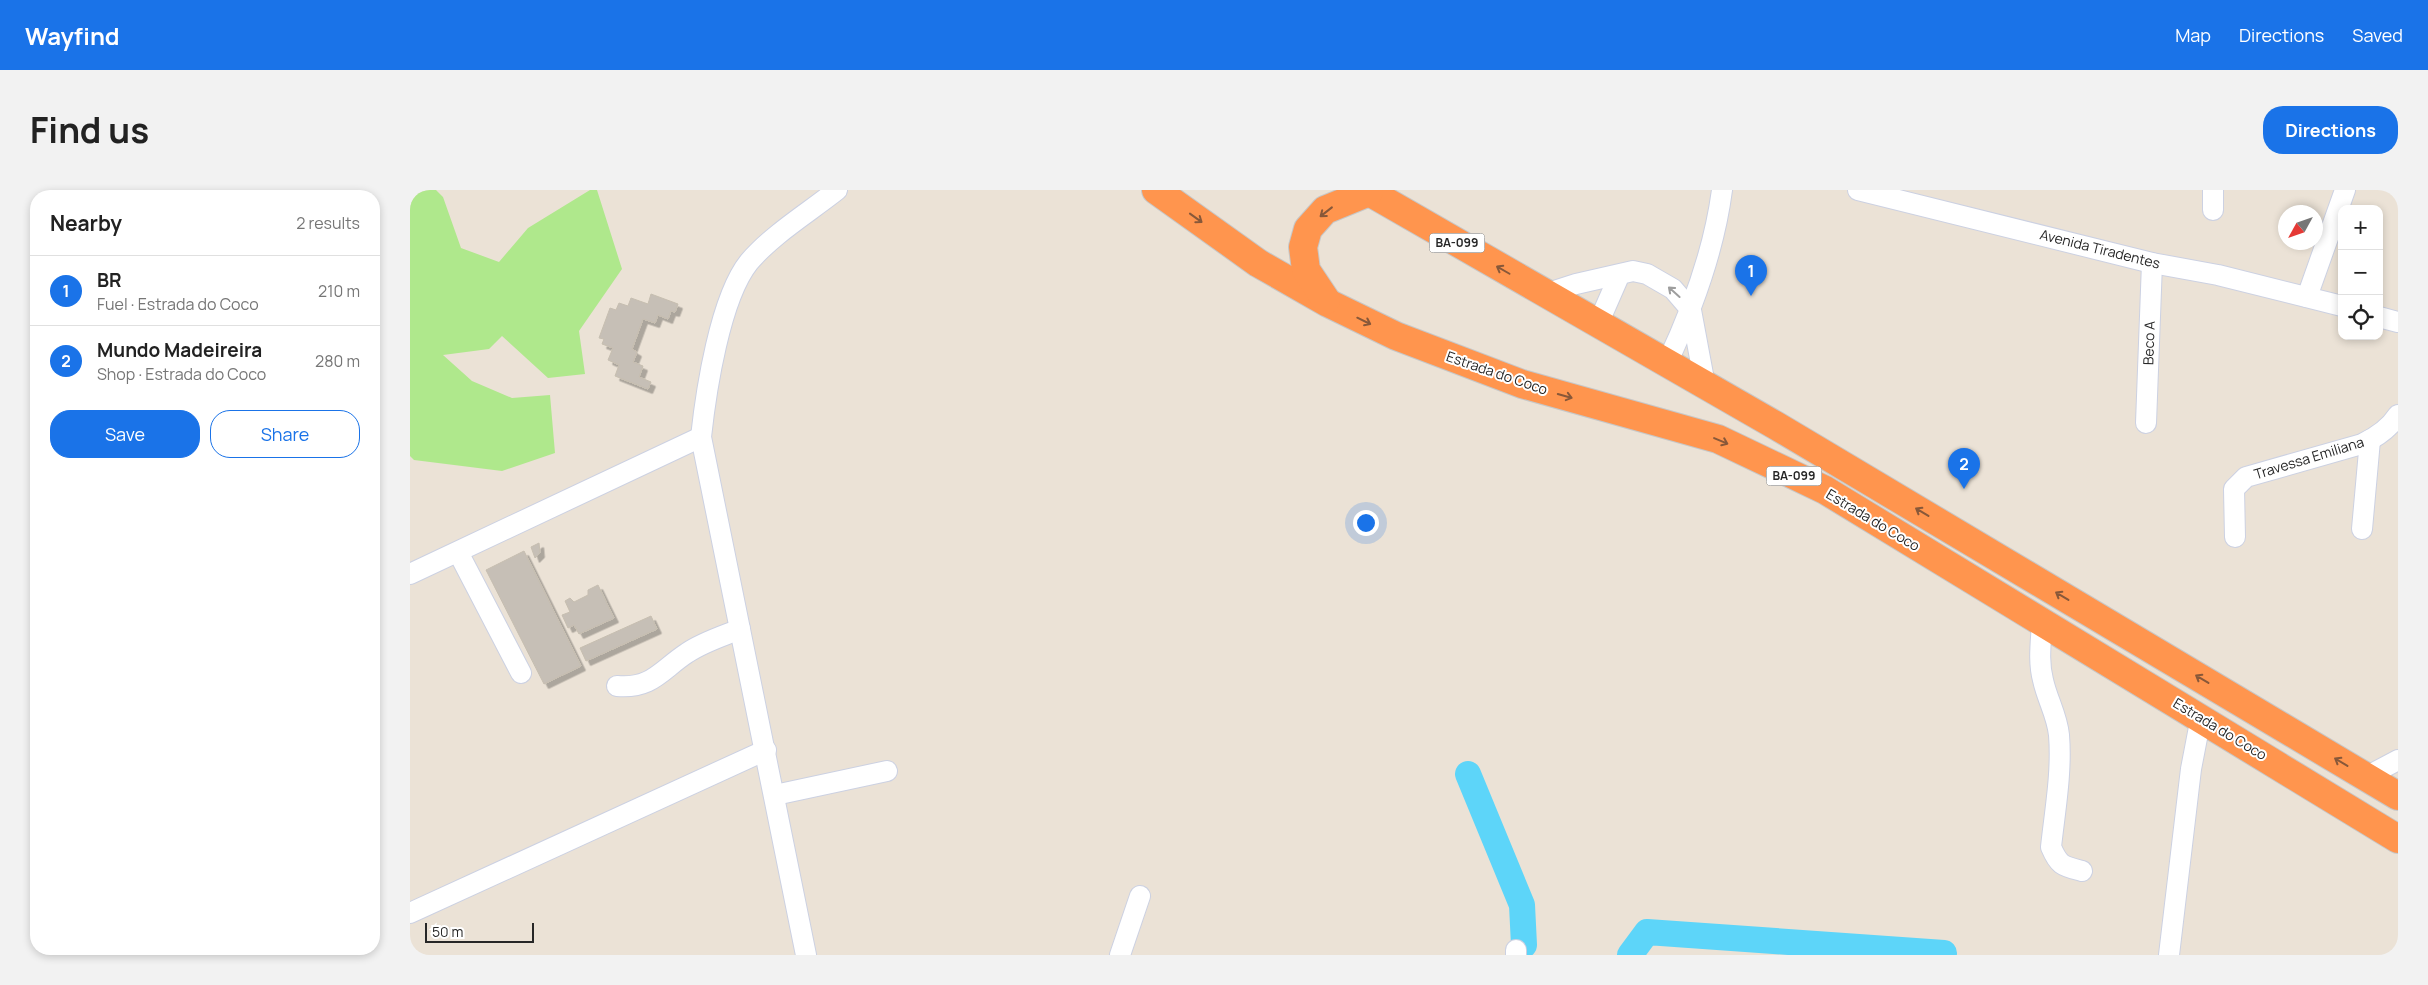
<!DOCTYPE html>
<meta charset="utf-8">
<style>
body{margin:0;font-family:Manrope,sans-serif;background:#f2f2f2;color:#222}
.controls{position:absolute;right:15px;top:15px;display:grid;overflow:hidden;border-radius:10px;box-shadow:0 2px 8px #0003}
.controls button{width:45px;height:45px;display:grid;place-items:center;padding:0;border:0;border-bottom:1px solid #e0e0e0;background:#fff;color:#222;font:25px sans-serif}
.compass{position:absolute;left:1868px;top:15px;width:45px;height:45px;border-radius:50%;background:#fff;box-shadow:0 2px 8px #0003;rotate:230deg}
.scale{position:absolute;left:15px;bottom:12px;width:109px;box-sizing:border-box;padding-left:5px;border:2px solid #272727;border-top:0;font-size:14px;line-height:18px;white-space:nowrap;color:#272727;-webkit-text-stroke:4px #fff;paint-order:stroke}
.you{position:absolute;left:955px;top:332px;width:18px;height:18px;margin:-12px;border:4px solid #fff;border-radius:50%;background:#1a73e8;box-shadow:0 0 0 8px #1a73e833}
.badge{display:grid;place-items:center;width:32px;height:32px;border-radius:50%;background:#1a73e8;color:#fff;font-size:16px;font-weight:700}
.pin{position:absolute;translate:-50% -41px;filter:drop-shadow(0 1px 2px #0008)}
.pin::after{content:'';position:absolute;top:26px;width:18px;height:15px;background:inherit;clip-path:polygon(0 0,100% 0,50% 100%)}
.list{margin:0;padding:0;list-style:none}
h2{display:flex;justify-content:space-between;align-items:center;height:65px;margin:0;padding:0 20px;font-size:21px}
h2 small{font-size:16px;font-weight:400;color:#767676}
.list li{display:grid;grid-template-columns:32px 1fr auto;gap:15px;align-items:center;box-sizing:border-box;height:70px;padding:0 20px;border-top:1px solid #e0e0e0}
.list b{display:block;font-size:19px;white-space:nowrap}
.list p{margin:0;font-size:16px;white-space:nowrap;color:#767676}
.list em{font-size:16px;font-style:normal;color:#767676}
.actions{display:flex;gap:10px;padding:15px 20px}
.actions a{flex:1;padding:11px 0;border:1px solid #1a73e8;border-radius:20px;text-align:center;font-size:18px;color:#1a73e8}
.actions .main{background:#1a73e8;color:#fff}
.icon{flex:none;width:28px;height:28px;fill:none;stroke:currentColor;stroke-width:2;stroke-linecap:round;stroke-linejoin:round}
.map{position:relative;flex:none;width:1988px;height:765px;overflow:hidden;border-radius:20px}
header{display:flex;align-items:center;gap:30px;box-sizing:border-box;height:70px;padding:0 25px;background:#1a73e8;color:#fff}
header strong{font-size:24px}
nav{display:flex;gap:28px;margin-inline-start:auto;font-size:18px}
.intro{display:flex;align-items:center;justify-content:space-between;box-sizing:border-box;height:120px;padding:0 30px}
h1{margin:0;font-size:35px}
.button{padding:12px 22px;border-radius:20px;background:#1a73e8;color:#fff;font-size:18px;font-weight:700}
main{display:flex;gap:30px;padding:0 30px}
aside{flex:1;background:#fff;border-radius:20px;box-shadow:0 2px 8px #0003}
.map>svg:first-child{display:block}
.green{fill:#afe88c}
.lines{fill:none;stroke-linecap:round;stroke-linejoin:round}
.river{stroke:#5dd5f9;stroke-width:26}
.building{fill:#c6bfb6;stroke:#c6beb0;filter:url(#shadow)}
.minor-casing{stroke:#ccd1e2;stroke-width:22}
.highway-casing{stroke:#c7c7c7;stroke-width:30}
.minor{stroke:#fff;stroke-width:20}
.highway{stroke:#ff954e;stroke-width:28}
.oneway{stroke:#885839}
.oneway2{stroke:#9e9e9e}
.labels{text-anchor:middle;stroke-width:4;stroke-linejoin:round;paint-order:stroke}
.shield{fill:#fff;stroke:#686868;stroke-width:1}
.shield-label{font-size:12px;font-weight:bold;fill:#272727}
.street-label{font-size:14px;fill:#272727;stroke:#fff}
</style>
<header>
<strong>Wayfind</strong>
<nav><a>Map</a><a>Directions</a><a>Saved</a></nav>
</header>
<div class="intro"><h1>Find us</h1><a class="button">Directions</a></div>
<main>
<aside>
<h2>Nearby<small>2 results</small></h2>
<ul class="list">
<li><span class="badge">1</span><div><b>BR</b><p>Fuel · Estrada do Coco</p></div><em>210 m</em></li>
<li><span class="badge">2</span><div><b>Mundo Madeireira</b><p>Shop · Estrada do Coco</p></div><em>280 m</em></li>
</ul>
<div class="actions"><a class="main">Save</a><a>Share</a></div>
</aside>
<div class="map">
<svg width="1988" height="765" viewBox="0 0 1988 765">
<defs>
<filter id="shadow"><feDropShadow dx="4.5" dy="4.5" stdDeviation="0" flood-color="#0004"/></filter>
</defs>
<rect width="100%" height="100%" fill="#ebe2d6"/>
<polygon class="green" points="0,0 26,0 33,7 51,58 89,72 118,38 180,0 187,0 212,79 169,141 175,184 138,188 92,146 79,159 33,165 62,191 102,208 140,205 145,263 92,281 4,270 0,266"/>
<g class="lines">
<g class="river">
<polyline points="1058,584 1112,715 1114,755"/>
<polyline points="1220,765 1237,742 1534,763"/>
</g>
</g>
<g class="building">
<polygon points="241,104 268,114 265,122 261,121 258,129 248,125 245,133 233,129 222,159 227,162 223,172 233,176 229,187 241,192 238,199 205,186 209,175 198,170 203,158 192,154 194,149 189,148 200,118 206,120 209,113 218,116 221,108 238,114"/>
<polygon points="129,353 130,363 125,368 121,357"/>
<polygon points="114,361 171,476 134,494 76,380"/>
<polygon points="188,395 204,428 169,444 164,435 158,438 152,425 160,422 155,411 160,408 164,412 178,405 178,400"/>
<polygon points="241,426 247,439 176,471 170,458"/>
</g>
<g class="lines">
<defs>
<g id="minor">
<polyline points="1448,0 1742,73 1808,85 1932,116"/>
<polyline points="1803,0 1803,20"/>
<polyline points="1135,104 1166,94 1223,81 1237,84 1263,99 1281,120 1295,195"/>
<polyline points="1897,107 1935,0"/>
<polyline points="1969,127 1988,132"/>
<polyline points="1188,134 1209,86"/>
<path d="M 1257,173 C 1283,118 1304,61 1312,0"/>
<polyline points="1736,233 1742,73"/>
<polyline points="1952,339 1960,250"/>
<path d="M 1825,347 L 1824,299 L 1836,287 L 1952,254 C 1967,247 1979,239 1988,225"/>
<polyline points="48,362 111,483"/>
<polyline points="0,384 291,247"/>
<path d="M 1632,432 C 1631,452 1628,471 1633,490 C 1637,509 1647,525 1649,545 C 1652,582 1645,620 1641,657 C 1649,676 1653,676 1672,681"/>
<path d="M 207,496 C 242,499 251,480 277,463 C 293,452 313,446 330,439"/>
<polyline points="1956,587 1988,570"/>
<polyline points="365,605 477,581"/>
<polyline points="0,723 356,560"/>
<path d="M 396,765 L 291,247 C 296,201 310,108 339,72 C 363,44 398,23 427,0"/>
<polyline points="710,765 730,706"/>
<polyline points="1106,765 1106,760"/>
<polyline points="1759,765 1781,579 1791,527"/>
</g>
<g id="highway">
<polyline points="746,0 848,73 918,113 986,146 1112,194 1308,249 1415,300 1988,649"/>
<polyline points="956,0 1365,235 1988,606"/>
<polyline points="916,110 896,80 893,57 898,39 915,20 959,2"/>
</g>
</defs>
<use href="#minor" class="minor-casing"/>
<use href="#highway" class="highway-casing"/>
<use href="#minor" class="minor"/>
<use href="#highway" class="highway"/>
</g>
<defs><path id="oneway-shaft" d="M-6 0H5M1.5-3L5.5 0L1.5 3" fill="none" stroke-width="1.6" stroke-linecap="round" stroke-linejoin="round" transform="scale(1.25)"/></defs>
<g class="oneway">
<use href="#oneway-shaft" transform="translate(916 22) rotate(142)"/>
<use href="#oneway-shaft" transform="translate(786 28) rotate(36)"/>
<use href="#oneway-shaft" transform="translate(1093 80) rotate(-150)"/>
<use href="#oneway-shaft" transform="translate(954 131) rotate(26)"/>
<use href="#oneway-shaft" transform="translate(1155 206) rotate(16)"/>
<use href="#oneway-shaft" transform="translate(1311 251) rotate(23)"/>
<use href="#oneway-shaft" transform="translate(1512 322) rotate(-149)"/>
<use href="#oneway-shaft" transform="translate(1652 406) rotate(-149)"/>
<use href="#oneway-shaft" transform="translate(1792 489) rotate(-149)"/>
<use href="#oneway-shaft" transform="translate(1931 572) rotate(-149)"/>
</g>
<use class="oneway2" href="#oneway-shaft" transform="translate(1264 102) rotate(-138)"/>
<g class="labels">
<g class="shield">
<rect x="1019.5" y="43.5" width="55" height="19" rx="4"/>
<rect x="1356.5" y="276.5" width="55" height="19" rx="4"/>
</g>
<g class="shield-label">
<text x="1047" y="57">BA-099</text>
<text x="1384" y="290">BA-099</text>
</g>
<g class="street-label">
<text transform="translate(1690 59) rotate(14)" y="5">Avenida Tiradentes</text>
<text transform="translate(1739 153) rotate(-88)" y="5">Beco A</text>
<text transform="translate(1087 183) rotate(19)" y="5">Estrada do Coco</text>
<text transform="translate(1899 268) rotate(-17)" y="5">Travessa Emiliana</text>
<text transform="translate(1463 330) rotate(31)" y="5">Estrada do Coco</text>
<text transform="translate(1810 539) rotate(31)" y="5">Estrada do Coco</text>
</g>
</g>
</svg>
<div class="controls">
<button>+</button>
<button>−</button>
<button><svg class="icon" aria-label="locate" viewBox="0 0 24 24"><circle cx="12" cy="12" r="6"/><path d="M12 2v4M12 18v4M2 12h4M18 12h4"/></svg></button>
</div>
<svg class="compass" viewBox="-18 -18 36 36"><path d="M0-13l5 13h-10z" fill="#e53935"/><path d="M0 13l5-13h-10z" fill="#767676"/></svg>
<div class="scale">50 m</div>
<div class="you"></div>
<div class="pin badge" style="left:1341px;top:106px">1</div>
<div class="pin badge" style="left:1554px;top:299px">2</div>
</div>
</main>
